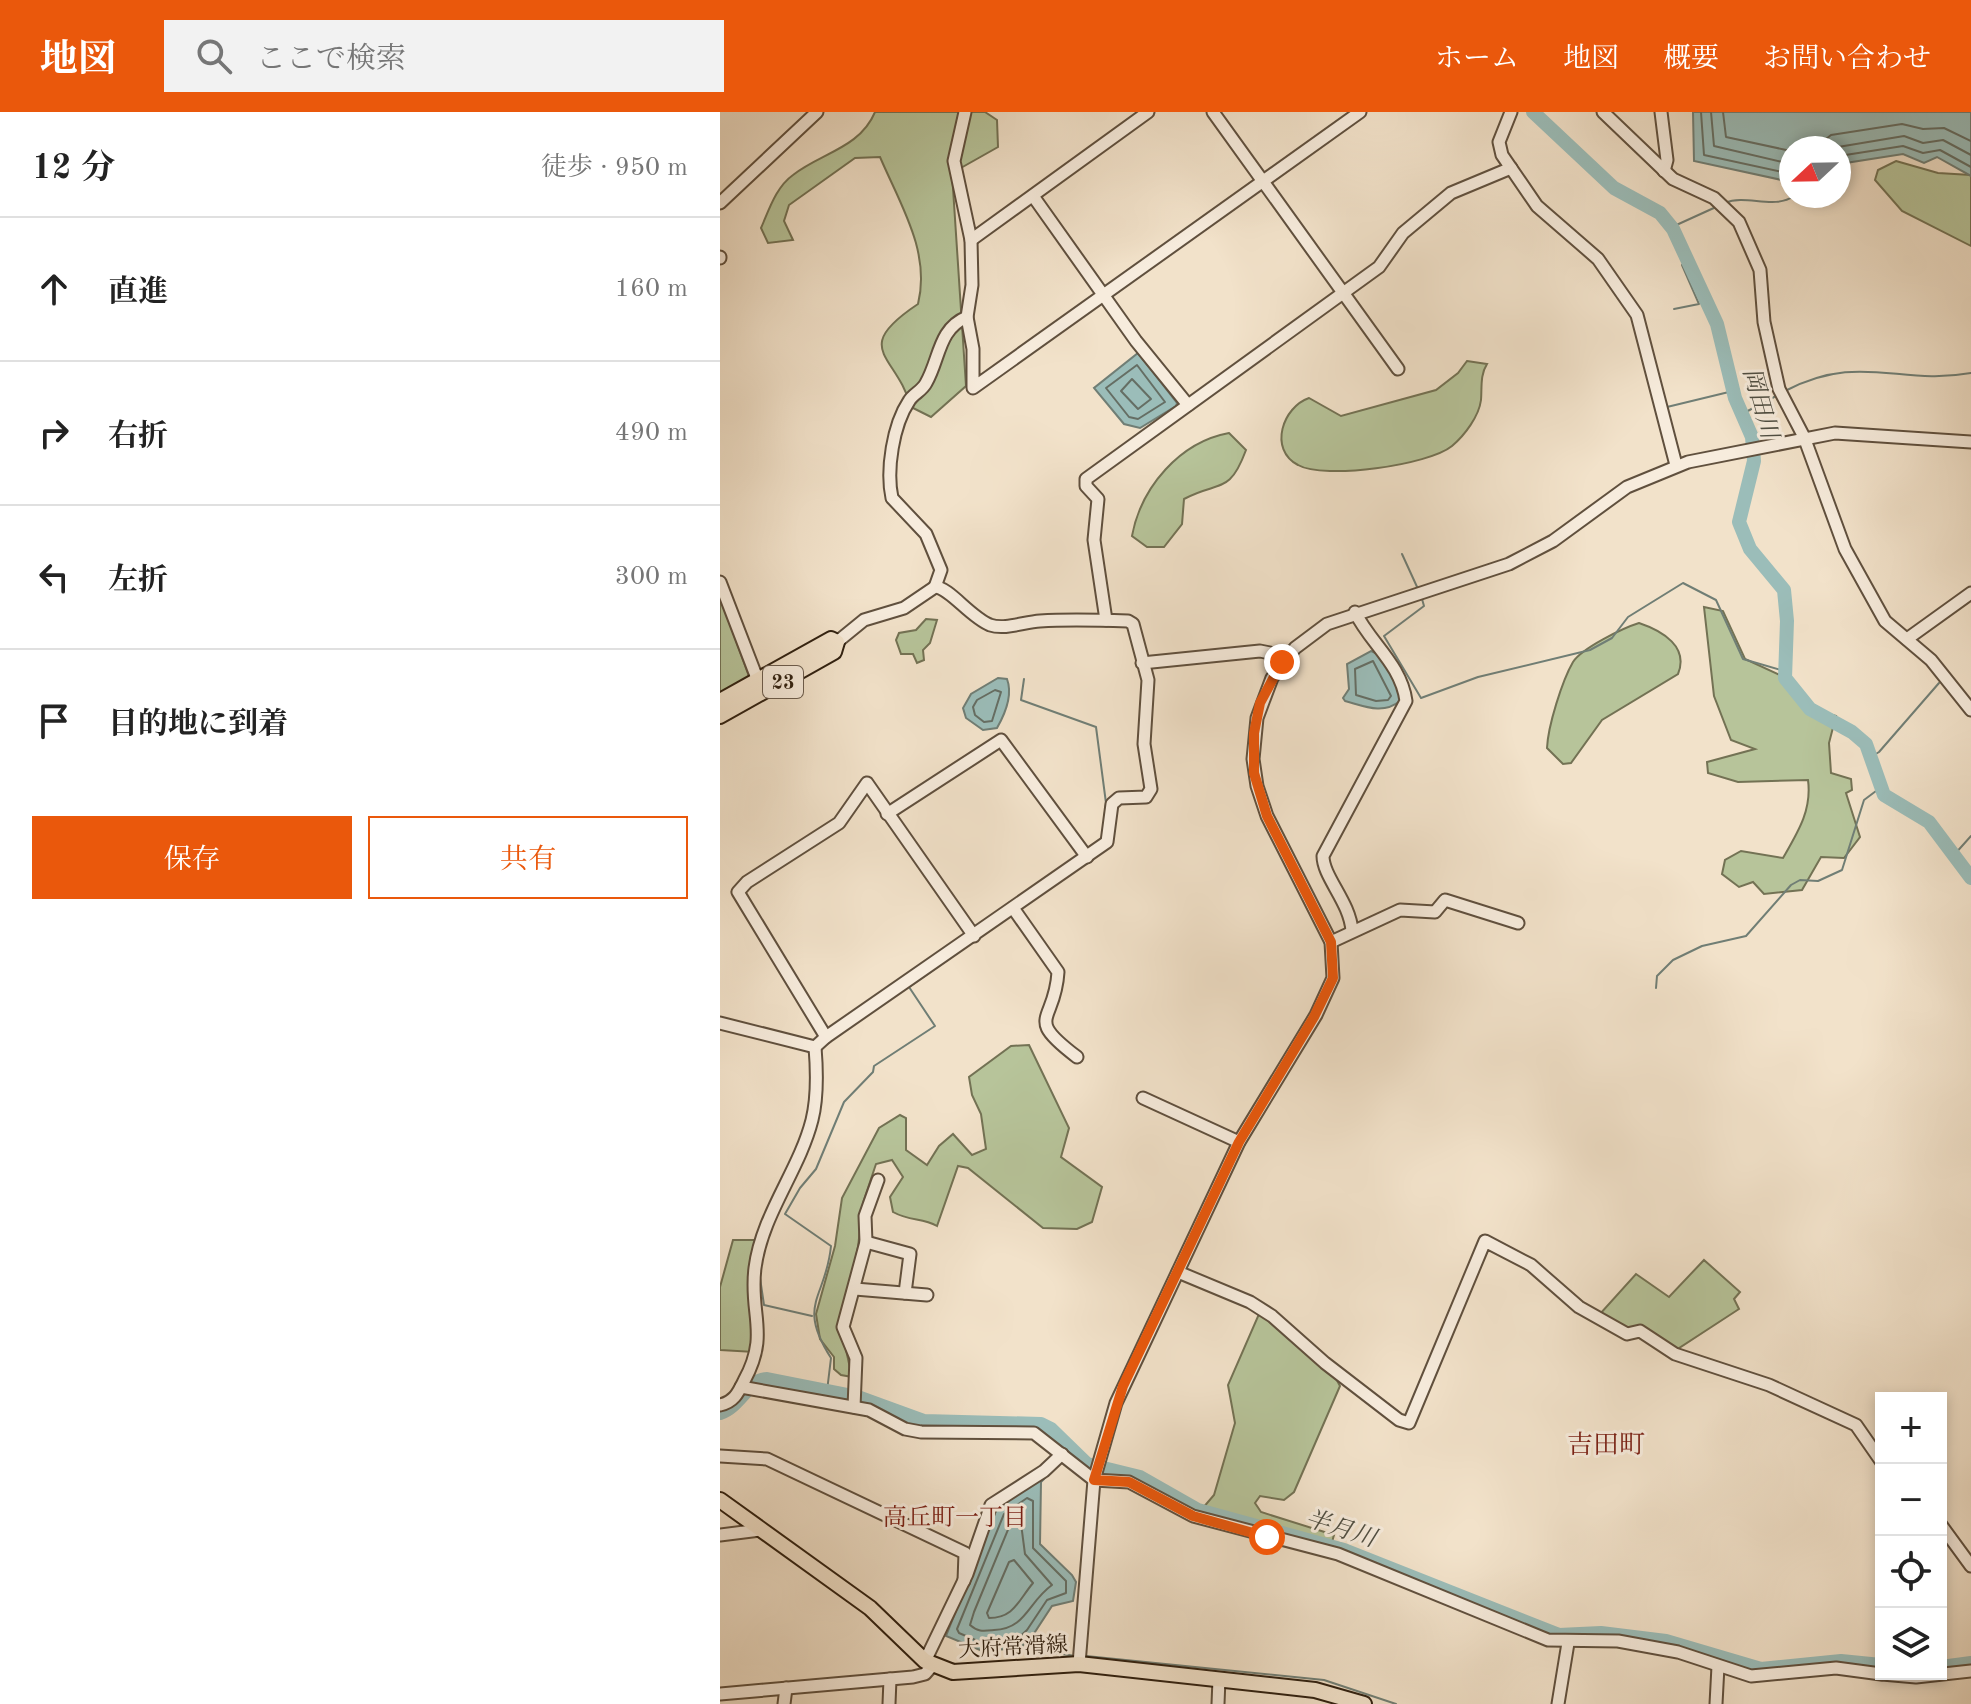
<!DOCTYPE html>
<html lang="ja">
<meta charset="utf-8">
<style>
body{margin:0;font-family:"Old Standard TT","Noto Serif JP",serif;background:#f2f2f2;color:#222}
.controls{position:absolute;right:24px;bottom:24px;display:grid;overflow:hidden;border-radius:0px;box-shadow:0 4px 12px #0003}
.controls button{width:72px;height:72px;display:grid;place-items:center;padding:0;border:0;border-bottom:2px solid #e0e0e0;background:#fff;color:#222;font:40px sans-serif}
.compass{position:absolute;left:1059px;top:24px;width:72px;height:72px;border-radius:50%;background:#fff;box-shadow:0 4px 12px #0003;rotate:248deg}
.stop{position:absolute;width:24px;height:24px;margin:-18px;border:6px solid #ea580c;border-radius:50%;background:#fff}
.stop.end{background:#ea580c;border-color:#fff;box-shadow:0 2px 8px #0008}
.list{margin:0;padding:0;list-style:none}
h2{display:flex;justify-content:space-between;align-items:center;height:104px;margin:0;padding:0 32px;font-size:34px}
h2 small{font-size:26px;font-weight:400;color:#767676}
.list li{display:grid;grid-template-columns:52px 1fr auto;gap:24px;align-items:center;box-sizing:border-box;height:144px;padding:0 32px;border-top:2px solid #e0e0e0}
.list b{display:block;font-size:30px;white-space:nowrap}
.list em{font-size:26px;font-style:normal;color:#767676}
.actions{display:flex;gap:16px;padding:24px 32px}
.actions a{flex:1;padding:18px 0;border:2px solid #ea580c;border-radius:0px;text-align:center;font-size:28px;color:#ea580c}
.actions .main{background:#ea580c;color:#fff}
.icon{flex:none;width:44px;height:44px;fill:none;stroke:currentColor;stroke-width:2;stroke-linecap:round;stroke-linejoin:round}
.map{position:relative;flex:none;width:1251px;height:1592px;overflow:hidden}
header{display:flex;align-items:center;gap:48px;box-sizing:border-box;height:112px;padding:0 40px;background:#ea580c;color:#fff}
header strong{font-size:38px}
nav{display:flex;gap:44px;margin-inline-start:auto;font-size:28px}
.search{width:560px;height:72px;background:#f2f2f2;display:flex;align-items:center;gap:20px;box-sizing:border-box;padding:0 28px;border-radius:0px;color:#767676;font-size:30px}
main{display:flex}
aside{flex:1;background:#fff}
.map>svg:first-child{display:block}
.green{fill:#b7c49a;stroke:#737254;stroke-width:2}
.water{fill:#9bbdb9;stroke:#707e75;stroke-width:2}
.lines{fill:none;stroke-linecap:round;stroke-linejoin:round}
.shore{stroke:#656e64;stroke-width:2}
.stream{stroke:#707e75;stroke-width:2}
.river{stroke:#9bbdb9;stroke-width:14}
.minor-casing{stroke:#60503e;stroke-width:15}
.major-casing{stroke:#2f1f0f;stroke-width:18}
.minor{stroke:#f7ecdd;stroke-width:11}
.major{stroke:#f2e2ca;stroke-width:14}
.route{stroke:#ea580c;stroke-width:10}
.labels{text-anchor:middle;stroke-width:6;stroke-linejoin:round;paint-order:stroke}
.shield{fill:#f7ecdd;stroke:#6b5c4d;stroke-width:2}
.shield-label{font-size:20px;font-weight:bold;fill:#2f1f0f}
.street-label{font-size:22px;fill:#2f1f0f;stroke:#f7ecdd}
.water-label{font-size:24px;font-style:italic;fill:#4f4e42;stroke:#f7ecdd}
.neighbourhood-label{font-size:24px;fill:#7a1f14;stroke:#f7ecdd}
.quarter-label{font-size:26px;fill:#7a1f14;stroke:#f7ecdd}
</style>
<header>
<strong>地図</strong>
<div class="search"><svg class="icon" aria-label="search" viewBox="0 0 24 24"><circle cx="10" cy="10" r="6"/><path d="M15 15l6 6"/></svg>ここで検索</div>
<nav><a>ホーム</a><a>地図</a><a>概要</a><a>お問い合わせ</a></nav>
</header>
<main>
<aside>
<h2>12 分<small>徒歩 · 950 m</small></h2>
<ul class="list">
<li><svg class="icon" aria-label="ahead" viewBox="0 0 24 24"><path d="M12 20V5M6 11l6-6 6 6"/></svg><div><b>直進</b></div><em>160 m</em></li>
<li><svg class="icon" aria-label="right" viewBox="0 0 24 24"><path d="M7 20v-9h11M14 6l5 5-5 5"/></svg><div><b>右折</b></div><em>490 m</em></li>
<li><svg class="icon" aria-label="left" viewBox="0 0 24 24"><path d="M17 20v-9H6M10 6l-5 5 5 5"/></svg><div><b>左折</b></div><em>300 m</em></li>
<li><svg class="icon" aria-label="arrive" viewBox="0 0 24 24"><path d="M6 21V4h12l-3 4 3 4H6"/></svg><div><b>目的地に到着</b></div></li>
</ul>
<div class="actions"><a class="main">保存</a><a>共有</a></div>
</aside>
<div class="map">
<svg width="1251" height="1592" viewBox="0 0 1251 1592">
<rect width="100%" height="100%" fill="#f2e2ca"/>
<filter id="stains"><feTurbulence type="fractalNoise" baseFrequency=".0025" numOctaves="4"/><feColorMatrix values="0 0 0 0 .2 0 0 0 0 .09 0 0 0 0 .02 0 0 0 .5 -.17"/></filter>
<radialGradient id="worn" r=".72"><stop offset=".6" stop-color="#630" stop-opacity="0"/><stop offset="1" stop-color="#630" stop-opacity=".3"/></radialGradient>
<g class="green">
<path d="M 155,0 L 265,0 L 277,8 L 278,35 L 232,61 L 246,274 L 211,305 L 191,295 C 177,242 129,238 198,192 C 211,140 180,92 160,45 L 135,46 L 69,93 L 64,109 L 73,128 L 48,131 L 41,116 C 49,98 56,75 73,63 C 101,41 140,36 155,0 Z"/>
<polygon points="1176,49 1218,61 1251,63 1251,134 1182,99 1155,68 1158,58"/>
<path d="M 747,249 L 767,252 C 760,263 762,275 761,288 C 759,304 745,323 732,334 C 709,353 604,368 578,353 C 548,337 563,295 589,286 L 621,304 L 716,278 L 738,261 Z"/>
<path d="M 509,321 L 526,338 C 509,384 499,368 464,387 L 462,412 L 444,435 L 427,435 L 412,424 C 421,375 460,330 509,321 Z"/>
<polygon points="0,485 30,567 0,583"/>
<path d="M 984,495 L 1003,499 L 1025,547 L 1060,563 L 1081,594 L 1116,604 L 1109,631 L 1111,661 L 1131,667 L 1132,678 L 1126,681 L 1140,725 L 1124,746 L 1101,745 L 1082,778 L 1044,782 L 1033,770 L 1019,775 L 1002,762 L 1005,748 L 1021,739 L 1063,746 C 1078,720 1092,698 1088,668 L 1018,670 L 988,661 L 987,650 L 1035,637 L 1011,628 L 994,584 Z"/>
<polygon points="206,507 217,508 210,531 203,538 204,548 197,551 193,542 181,542 176,528 179,521 196,518"/>
<path d="M 919,511 C 943,519 969,535 958,562 L 882,608 L 851,651 L 843,652 L 827,636 C 828,614 842,569 853,550 C 862,536 903,516 919,511 Z"/>
<path d="M 309,933 L 349,1016 L 341,1045 L 382,1075 L 372,1110 L 357,1117 L 323,1116 L 248,1056 L 238,1054 L 217,1114 C 202,1105 191,1110 173,1100 L 170,1085 L 183,1065 L 172,1048 L 156,1052 L 143,1091 L 138,1135 L 121,1215 L 132,1265 L 121,1263 L 114,1257 L 114,1245 L 100,1227 L 96,1202 L 115,1134 L 122,1086 L 159,1016 L 180,1003 L 186,1006 L 186,1038 L 207,1053 L 219,1034 L 233,1022 L 252,1043 L 266,1037 L 261,1002 L 252,983 L 249,965 L 291,934 Z"/>
<path d="M 13,1128 L 37,1128 C 26,1165 31,1202 34,1240 L 0,1238 L 0,1175 Z"/>
<polygon points="984,1148 1020,1180 1014,1187 1019,1197 956,1238 920,1215 900,1216 879,1203 916,1162 949,1185"/>
<polygon points="539,1202 549,1206 613,1261 620,1274 574,1380 564,1388 540,1384 535,1391 541,1400 614,1423 612,1430 482,1397 494,1383 515,1311 508,1273"/>
</g>
<g class="water">
<polygon points="973,0 1251,0 1251,64 1217,45 1204,51 1183,42 1119,52 1119,36 1071,36 1071,70 974,49"/>
<polygon points="418,241 457,291 456,294 420,316 404,312 374,276"/>
<path d="M 651,539 C 669,545 679,572 680,589 C 663,603 644,594 625,589 L 623,586 L 629,577 L 627,552 Z"/>
<path d="M 278,566 L 287,567 C 293,583 285,602 277,616 L 263,618 L 246,606 L 243,596 L 251,582 Z"/>
<polygon points="341,1350 321,1370 320,1432 352,1463 356,1470 353,1489 332,1494 311,1526 305,1527 302,1537 260,1538 226,1524 277,1396"/>
</g>
<g class="lines">
<g class="shore">
<polyline points="981,0 984,43 1071,62"/>
<polyline points="991,0 994,34 1071,52"/>
<polyline points="1003,0 1006,25 1071,39"/>
<polyline points="1095,36 1111,23 1182,12 1203,17 1224,16 1251,29"/>
<polyline points="1112,36 1184,24 1203,31 1223,28 1251,43"/>
<polyline points="1119,44 1183,34 1203,41 1220,38 1251,55"/>
<polygon points="417,253 445,290 418,307 409,305 386,276"/>
<polygon points="412,267 431,287 418,297 401,279"/>
<polygon points="653,549 671,584 668,588 656,589 636,583 635,557"/>
<polygon points="275,578 281,580 272,609 264,610 255,603 253,595 257,588"/>
<polygon points="307,1386 313,1389 313,1436 346,1469 346,1481 327,1488 307,1518 295,1529 260,1530 239,1521 237,1517 284,1402"/>
<path d="M 300,1404 L 305,1442 L 332,1473 C 308,1490 306,1517 274,1518 C 263,1519 258,1520 250,1513 L 254,1500 L 292,1408 Z"/>
<path d="M 294,1448 L 313,1471 C 298,1489 294,1506 269,1506 L 267,1501 L 289,1450 Z"/>
</g>
<g class="stream">
<path d="M 1005,91 C 1026,82 1054,98 1074,84"/>
<polyline points="952,115 996,95"/>
<polyline points="954,197 979,192 962,153 970,150"/>
<path d="M 1065,279 C 1140,240 1179,274 1251,261"/>
<polyline points="947,295 1013,279"/>
<polyline points="1022,302 1056,284"/>
<polyline points="682,442 698,477"/>
<polyline points="702,487 704,494 664,524 701,586 758,565 870,538 892,526 908,505 963,471 996,488 1023,547 1064,559"/>
<polyline points="304,567 301,588 376,615 386,691 384,708"/>
<polyline points="1151,645 1159,640 1219,571"/>
<polyline points="368,736 382,726"/>
<polyline points="1234,743 1251,724"/>
<polyline points="936,876 937,864 953,848 982,834 1026,824 1071,773 1080,768 1098,769 1122,758 1144,688 1160,676"/>
<polyline points="40,1166 44,1193 92,1204"/>
<path d="M 107,1279 L 111,1246 C 76,1191 106,1187 111,1134 L 65,1102 L 80,1076 L 96,1057 L 124,990 L 153,960 L 154,954 L 215,914 L 189,875 L 256,828"/>
<polyline points="303,1537 356,1544"/>
<polyline points="366,1544 604,1568 676,1592"/>
</g>
<g class="river">
<polyline points="813,0 894,76 940,101 953,117 997,212 1015,286 1032,325 1034,349 1019,410 1030,437 1064,478 1067,509 1065,566 1090,597 1132,620 1146,632 1164,683 1209,710 1251,766"/>
<path d="M 0,1301 C 21,1294 28,1267 47,1267 L 138,1285 L 204,1309 L 321,1312 L 331,1317 L 367,1352 L 420,1365 L 478,1398 L 624,1438 L 839,1523 L 881,1521 L 946,1529 L 1041,1557 L 1121,1549 L 1161,1553"/>
<polyline points="1221,1555 1251,1551"/>
</g>
<defs>
<g id="minor">
<polyline points="245,0 234,49 251,128 252,173 247,205 253,237 253,276 640,0"/>
<polyline points="493,0 678,257"/>
<polyline points="791,0 779,30 782,43 817,94 878,147 917,203 956,353"/>
<polyline points="883,0 953,67 994,86 1019,110 1040,158 1044,210 1059,277 1084,325 1125,437 1165,509 1211,548 1251,598"/>
<polyline points="941,0 947,48 944,59"/>
<polyline points="313,84 416,229 468,293"/>
<polyline points="0,91 97,0"/>
<polyline points="251,128 428,0"/>
<polyline points="0,145 0,146"/>
<polyline points="0,470 40,574"/>
<polyline points="386,508 374,428 378,387 366,374 366,367 659,155 683,121 731,81 791,56"/>
<polyline points="1187,527 1251,481"/>
<polyline points="117,530 144,508 184,496 215,475"/>
<polyline points="422,551 540,539 550,541 562,550"/>
<polyline points="167,702 281,628 367,745"/>
<path d="M 293,796 L 338,860 C 335,912 303,904 357,945"/>
<path d="M 632,819 C 630,790 603,765 603,744 L 686,589 C 681,552 650,531 635,500"/>
<polyline points="611,830 680,798 715,800 725,788 798,811"/>
<polyline points="0,911 95,935"/>
<path d="M 106,925 L 387,730 L 392,692 L 399,686 L 426,685 L 431,677 L 424,632 L 428,568 L 413,512 L 408,509 C 379,508 349,507 320,509 C 304,510 285,518 270,513 C 250,505 229,475 215,475 L 221,458 L 206,422 L 172,386 C 166,358 173,313 189,289 C 193,282 202,279 206,271 C 220,247 218,217 247,205"/>
<polyline points="95,935 106,925 18,780 27,770 119,711 147,671 254,824"/>
<polyline points="423,986 519,1030"/>
<polyline points="146,1130 190,1142 185,1181"/>
<polyline points="458,1160 530,1190 552,1204 605,1251 679,1308 689,1311 765,1129 811,1153 859,1195 907,1222 920,1219 955,1242 1049,1273 1136,1313 1161,1349"/>
<polyline points="135,1177 207,1183"/>
<polyline points="21,1275 149,1298 185,1317 201,1320 314,1321 374,1368 409,1370 473,1404 618,1442 828,1528 898,1529 958,1540 1031,1564 1116,1556 1161,1562"/>
<path d="M 0,1293 C 14,1290 18,1281 24,1269 C 50,1222 29,1202 35,1156 C 42,1102 79,1059 92,1008 C 98,984 97,959 95,935"/>
<polyline points="134,1295 136,1246 123,1215 146,1130 145,1104 158,1068"/>
<polyline points="0,1344 47,1347 245,1441 244,1469"/>
<polyline points="1221,1413 1251,1454"/>
<polyline points="0,1423 40,1418"/>
<polyline points="205,1549 247,1462 271,1393 324,1359 342,1342"/>
<polyline points="359,1552 374,1368 396,1291 519,1030 596,903 613,866 611,830 547,704 537,674 533,647 537,606 552,566 575,536 607,512 789,452 833,429 907,375 968,350 1115,321 1251,330"/>
<polyline points="1162,1562 1196,1565 1251,1559"/>
<polyline points="0,1582 193,1565 205,1562 212,1554"/>
<polyline points="64,1592 66,1576"/>
<polyline points="169,1592 170,1567"/>
<polyline points="498,1592 499,1567"/>
<polyline points="838,1592 848,1531"/>
<polyline points="996,1592 998,1554"/>
</g>
<g id="major">
<polyline points="0,589 111,527 117,530 114,540 0,604"/>
<polyline points="0,1388 150,1496 205,1549 233,1560 359,1552 595,1578 644,1592"/>
</g>
</defs>
<use href="#minor" class="minor-casing"/>
<use href="#major" class="major-casing"/>
<use href="#minor" class="minor"/>
<use href="#major" class="major"/>
</g>
<g class="lines">
<polyline class="route" points="547,1425 473,1404 409,1370 374,1368 403,1274 519,1030 594,905 613,866 611,830 547,704 534,661 534,621 540,591 562,550"/>
</g>
<g class="labels">
<rect class="shield" x="43" y="554" width="40" height="32" rx="6"/>
<g class="shield-label">
<text x="63" y="577">23</text>
</g>
<g class="street-label">
<text transform="translate(293 1534) rotate(-3)" y="8">大府常滑線</text>
</g>
<g class="water-label">
<text transform="translate(1041 291) rotate(74)" y="8">岡田川</text>
<text transform="translate(621 1416) rotate(18)" y="8">半月川</text>
</g>
<g class="neighbourhood-label">
<text x="235" y="1413">高丘町一丁目</text>
</g>
<g class="quarter-label">
<text x="886" y="1341">吉田町</text>
</g>
</g>
<rect width="100%" height="100%" filter="url(#stains)"/>
<rect width="100%" height="100%" fill="url(#worn)"/>
</svg>
<div class="controls">
<button>+</button>
<button>−</button>
<button><svg class="icon" aria-label="locate" viewBox="0 0 24 24"><circle cx="12" cy="12" r="6"/><path d="M12 2v4M12 18v4M2 12h4M18 12h4"/></svg></button>
<button><svg class="icon" aria-label="layers" viewBox="0 0 24 24"><path d="M12 4l9 5-9 5-9-5zM3 14l9 5 9-5"/></svg></button>
</div>
<svg class="compass" viewBox="-18 -18 36 36"><path d="M0-13l5 13h-10z" fill="#e53935"/><path d="M0 13l5-13h-10z" fill="#767676"/></svg>
<div class="stop" style="left:547px;top:1425px"></div>
<div class="stop end" style="left:562px;top:550px"></div>
</div>
</main>
